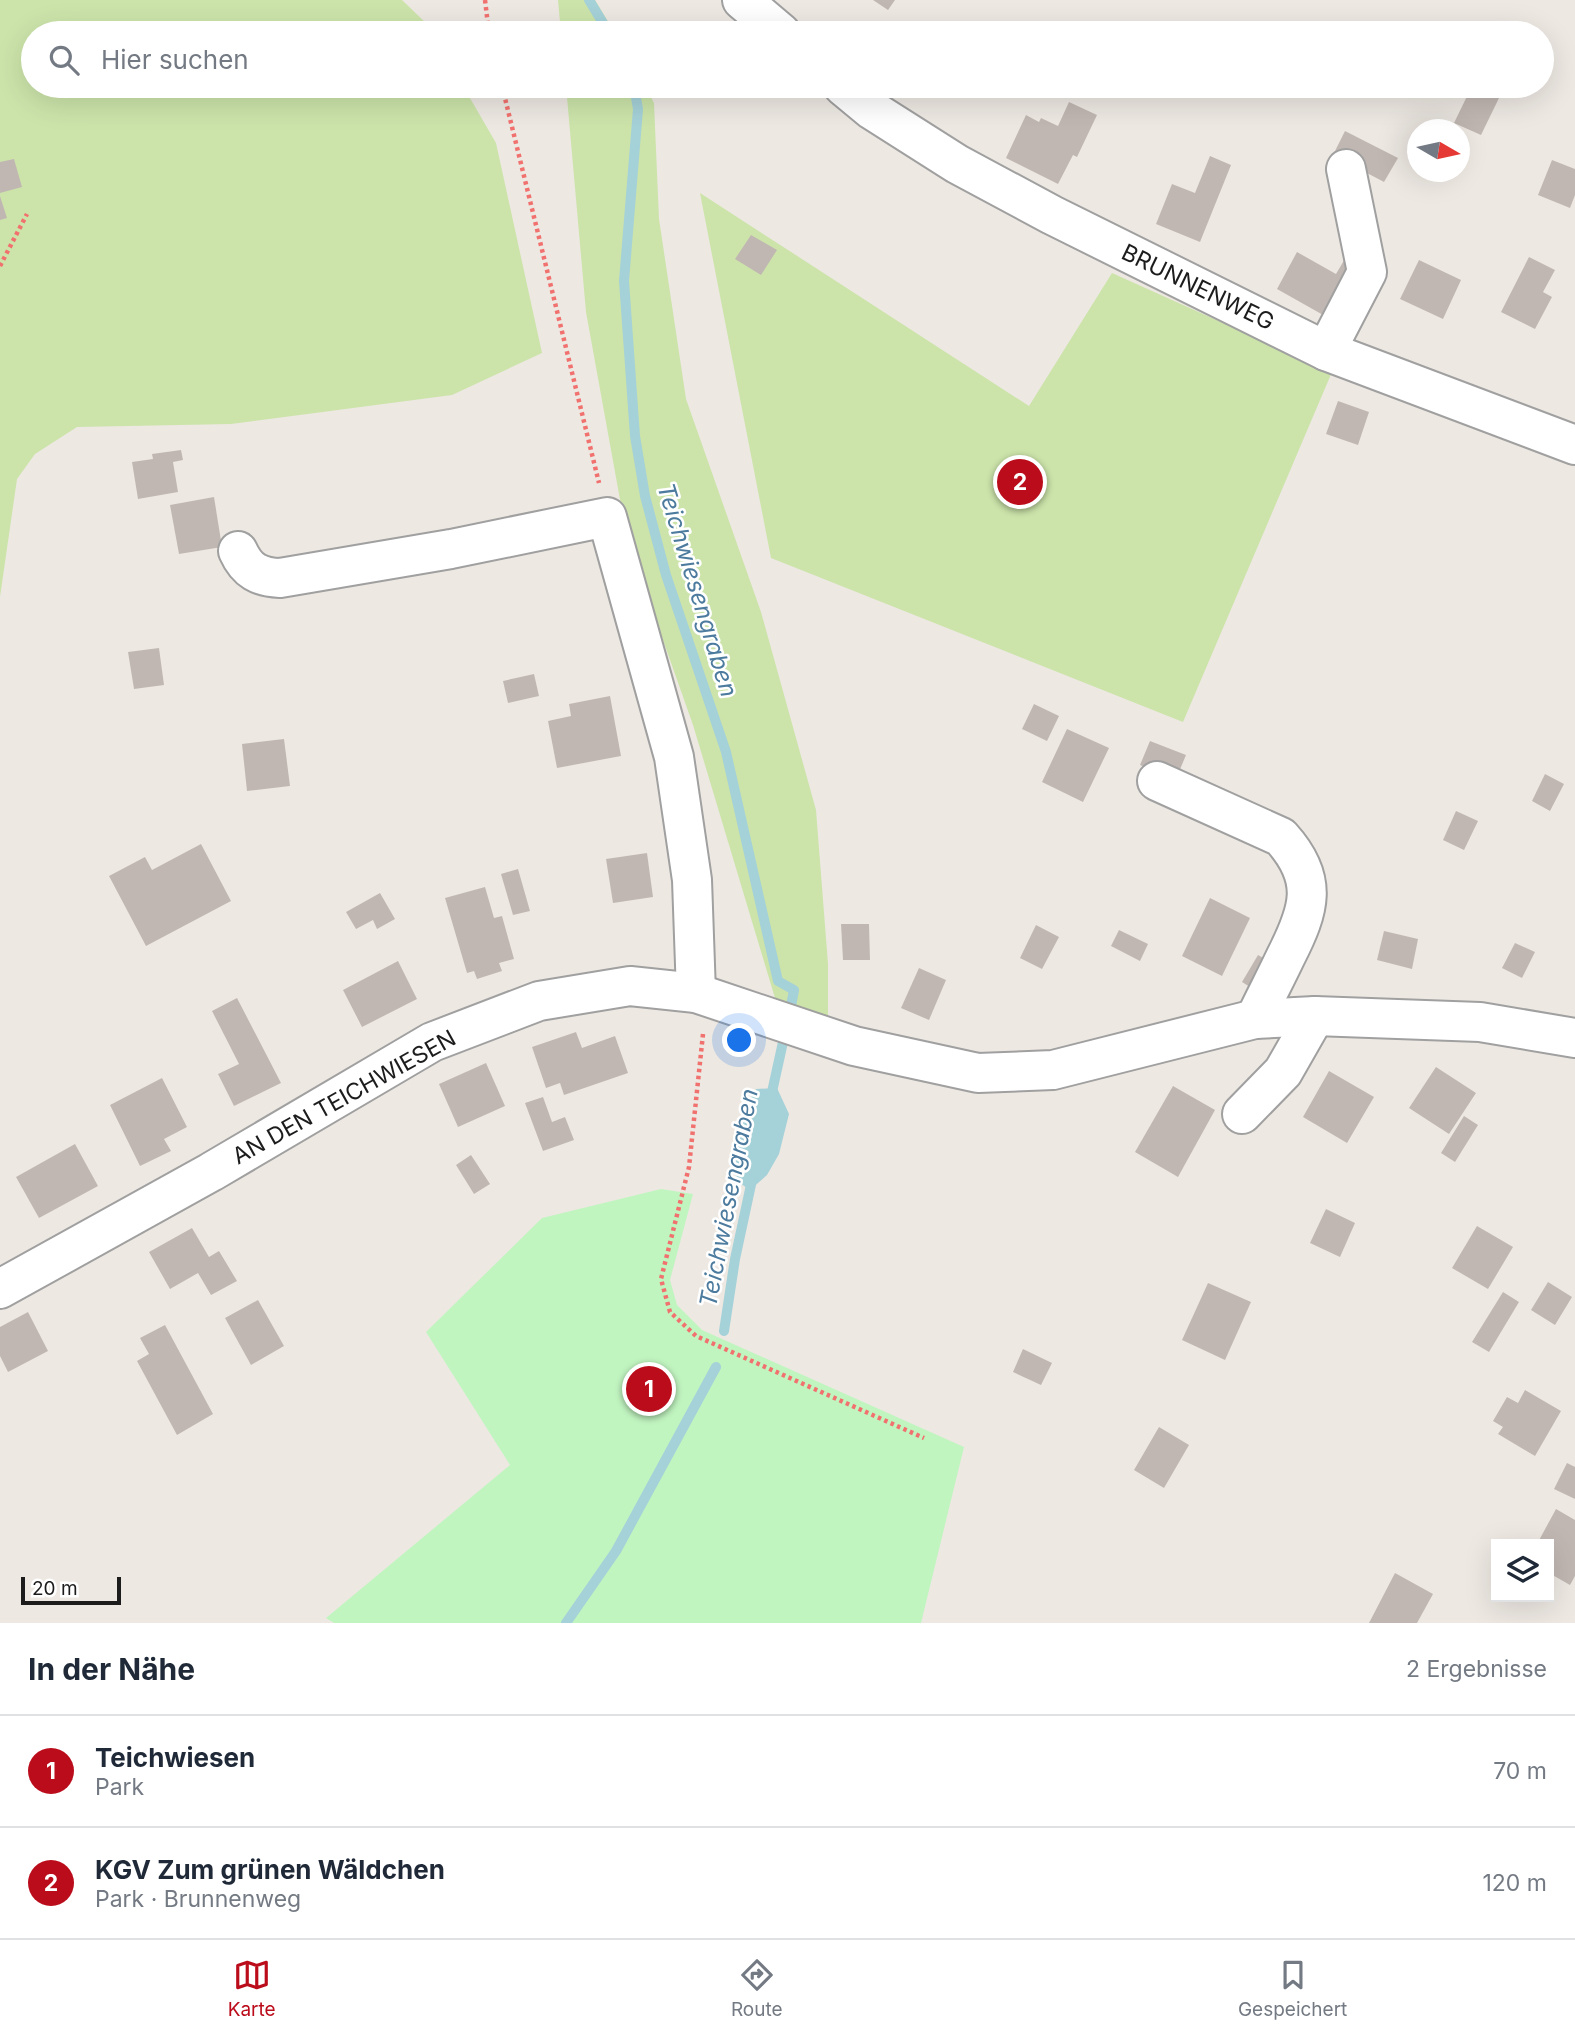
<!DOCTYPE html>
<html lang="de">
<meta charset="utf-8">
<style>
body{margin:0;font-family:Inter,sans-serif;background:#f6f6f7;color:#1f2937}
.controls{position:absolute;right:21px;bottom:21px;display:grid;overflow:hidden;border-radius:0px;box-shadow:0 7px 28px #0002}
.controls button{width:63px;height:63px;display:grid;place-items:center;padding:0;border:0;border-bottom:2px solid #e0e1e3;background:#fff;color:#1f2937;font:35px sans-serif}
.compass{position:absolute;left:1407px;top:119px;width:63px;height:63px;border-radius:50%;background:#fff;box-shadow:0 7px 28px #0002;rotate:99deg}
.scale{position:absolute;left:21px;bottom:18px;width:100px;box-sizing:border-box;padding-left:7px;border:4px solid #1c1c1c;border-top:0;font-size:19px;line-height:24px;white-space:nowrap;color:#1c1c1c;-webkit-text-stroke:5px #fff;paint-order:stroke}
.you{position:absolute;left:740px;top:1041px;width:24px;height:24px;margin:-18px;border:5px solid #fff;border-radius:50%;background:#1a73e8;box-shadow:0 0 0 10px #1a73e833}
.badge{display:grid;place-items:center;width:46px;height:46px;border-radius:50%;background:#bb0c1b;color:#fff;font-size:23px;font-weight:700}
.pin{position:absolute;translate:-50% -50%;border:4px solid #fff;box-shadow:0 2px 7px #0006}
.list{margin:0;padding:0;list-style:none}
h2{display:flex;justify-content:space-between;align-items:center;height:91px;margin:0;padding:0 28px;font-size:30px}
h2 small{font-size:23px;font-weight:400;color:#747a83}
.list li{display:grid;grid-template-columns:46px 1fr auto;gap:21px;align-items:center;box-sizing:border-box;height:112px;padding:0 28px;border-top:2px solid #e0e1e3}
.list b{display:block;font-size:26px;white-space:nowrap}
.list p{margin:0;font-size:23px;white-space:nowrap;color:#747a83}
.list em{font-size:23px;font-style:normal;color:#747a83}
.icon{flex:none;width:38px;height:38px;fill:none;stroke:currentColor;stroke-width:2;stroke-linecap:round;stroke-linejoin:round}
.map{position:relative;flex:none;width:1575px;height:1623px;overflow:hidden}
.search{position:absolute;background:#fff;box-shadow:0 7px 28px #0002;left:21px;right:21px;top:21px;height:77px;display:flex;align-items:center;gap:18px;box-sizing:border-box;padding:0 24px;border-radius:38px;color:#747a83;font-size:26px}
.sheet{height:315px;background:#fff}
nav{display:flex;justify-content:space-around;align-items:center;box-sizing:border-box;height:98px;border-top:2px solid #e0e1e3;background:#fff;font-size:19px;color:#747a83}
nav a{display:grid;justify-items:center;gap:4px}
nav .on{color:#bb0c1b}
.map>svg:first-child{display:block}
.grass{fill:#cce4aa}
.park{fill:#c1f5c0}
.water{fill:#a5d1d8}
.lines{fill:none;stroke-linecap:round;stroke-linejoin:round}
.stream{stroke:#a5d1d8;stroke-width:10}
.building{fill:#c1b7b2}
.minor-casing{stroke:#a0a0a0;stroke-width:42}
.path{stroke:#f1716f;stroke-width:4.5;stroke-dasharray:3.5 3.5;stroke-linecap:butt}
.minor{stroke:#fff;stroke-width:38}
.labels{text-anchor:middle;stroke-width:5;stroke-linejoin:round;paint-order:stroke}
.street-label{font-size:23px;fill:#1c1c1c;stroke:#fff}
.water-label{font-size:24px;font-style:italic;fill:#4c7b9e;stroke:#fff}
</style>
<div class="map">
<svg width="1575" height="1623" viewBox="0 0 1575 1623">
<rect width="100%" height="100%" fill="#ede8e2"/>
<g class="grass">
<polygon points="0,0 402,0 428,25 433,33 33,33 33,86 463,86 496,143 542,353 452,395 231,424 77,427 35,454 17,479 0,597"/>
<polygon points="558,0 595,0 615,33 561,33"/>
<polygon points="566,86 645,86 654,103 659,219 686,399 761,612 816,810 828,964 828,1020 775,998 693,725 627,538 586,312"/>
<polygon points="700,193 1029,406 1112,273 1332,372 1183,722 771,558"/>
</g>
<polygon class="park" points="661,1189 693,1194 670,1280 677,1305 702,1330 964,1447 921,1623 334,1623 326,1618 510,1465 426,1332 542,1218"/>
<path class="water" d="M 777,1088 L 789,1114 L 779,1154 L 767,1175 L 750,1190 L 737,1181 C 734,1141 736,1123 756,1089 Z"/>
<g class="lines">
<g class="stream">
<polyline points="589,0 609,33"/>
<polyline points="634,86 638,109 624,281 635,436 645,496 666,575 726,752 778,981 794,990 791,1006"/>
<polyline points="770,1101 785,1033"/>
<polyline points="724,1331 735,1259 752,1180"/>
<polyline points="566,1623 616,1551 716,1367"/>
</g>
</g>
<g class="building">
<polygon points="873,0 895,0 888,10"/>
<polygon points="1472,86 1499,98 1481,135 1454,123"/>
<polygon points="1069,102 1097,115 1077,157 1073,155 1058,184 1006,158 1026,115 1039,122 1041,118 1058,126"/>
<polygon points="1345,131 1398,158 1384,182 1333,155"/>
<polygon points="1210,156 1231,165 1200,242 1156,224 1172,184 1195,193"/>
<polygon points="14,159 22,187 0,193 0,162"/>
<polygon points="1552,160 1575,169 1575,195 1570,208 1538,195"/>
<polygon points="0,196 7,218 0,220"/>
<polygon points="751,235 777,250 761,275 735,259"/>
<polygon points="1297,252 1336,274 1346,257 1361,266 1332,320 1277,289"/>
<polygon points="1529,257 1555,270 1543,292 1552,297 1535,329 1501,312"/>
<polygon points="1419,260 1461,280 1443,319 1400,299"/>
<polygon points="1338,401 1369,412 1358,445 1326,434"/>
<polygon points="181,450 183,460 173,462 178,492 138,499 132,462 153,459 152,454"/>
<polygon points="214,497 222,547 179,554 170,505"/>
<polygon points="159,648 164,685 134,689 128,652"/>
<polygon points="534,674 539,696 508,703 503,681"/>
<polygon points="610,696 621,756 557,768 548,721 571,716 569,704"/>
<polygon points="1034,704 1059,716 1047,741 1022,729"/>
<polygon points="1067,729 1109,748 1083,802 1042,782"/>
<polygon points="284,739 290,786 247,791 242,744"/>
<polygon points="1150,741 1186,755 1176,779 1140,765"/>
<polygon points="1545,774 1564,784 1550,811 1532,801"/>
<polygon points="1456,811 1478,821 1464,850 1443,840"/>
<polygon points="201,844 231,901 146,946 109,876 145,857 152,870"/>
<polygon points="647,853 653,897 613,903 606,859"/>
<polygon points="518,869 530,911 513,915 501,874"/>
<polygon points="485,887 494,918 502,916 514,959 499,963 502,971 477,979 474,971 467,973 445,898"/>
<polygon points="380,893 395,919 377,929 373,920 356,929 346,912"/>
<polygon points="1210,898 1250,918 1222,976 1182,956"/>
<polygon points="841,924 869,924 870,960 843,960"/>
<polygon points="1036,925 1059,937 1042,969 1020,958"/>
<polygon points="1119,930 1148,944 1140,961 1111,946"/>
<polygon points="1384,931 1418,939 1412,969 1377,960"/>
<polygon points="1515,943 1535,952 1522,978 1502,968"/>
<polygon points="1258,955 1274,964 1258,992 1242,982"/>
<polygon points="398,961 417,999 362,1027 343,990"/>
<polygon points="919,968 946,980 929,1020 901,1008"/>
<polygon points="237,998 281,1083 234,1106 218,1074 239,1064 212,1011"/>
<polygon points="576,1032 582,1048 615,1036 628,1073 564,1095 560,1083 546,1088 532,1047"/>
<polygon points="486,1063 505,1106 458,1127 439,1084"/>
<polygon points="1436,1067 1476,1093 1449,1134 1409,1108"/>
<polygon points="1329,1071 1374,1097 1347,1143 1303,1117"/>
<polygon points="162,1078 187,1127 164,1139 171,1151 140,1166 110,1105"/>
<polygon points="1173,1086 1215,1110 1178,1177 1135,1152"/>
<polygon points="543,1097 552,1122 565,1117 574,1140 543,1151 525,1103"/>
<polygon points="1464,1116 1478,1125 1455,1162 1441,1153"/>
<polygon points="75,1144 98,1186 39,1218 16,1177"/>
<polygon points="471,1155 490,1184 474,1194 456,1165"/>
<polygon points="1326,1209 1355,1223 1340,1257 1310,1243"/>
<polygon points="1477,1226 1513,1247 1488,1289 1452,1268"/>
<polygon points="192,1228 209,1257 219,1251 237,1281 211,1295 198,1273 170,1289 149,1252"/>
<polygon points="1548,1282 1572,1297 1555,1325 1531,1310"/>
<polygon points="1208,1283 1251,1302 1225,1360 1182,1340"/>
<polygon points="1503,1292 1519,1302 1489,1352 1472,1342"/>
<polygon points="258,1300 284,1346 251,1365 225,1318"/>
<polygon points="28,1312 48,1351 8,1372 0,1356 0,1327"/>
<polygon points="165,1325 213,1414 177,1435 137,1361 149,1354 140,1338"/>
<polygon points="1023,1349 1052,1363 1041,1385 1013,1372"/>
<polygon points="1525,1390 1561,1411 1535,1456 1498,1434 1503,1427 1493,1421 1507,1397 1518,1403"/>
<polygon points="1159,1427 1189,1445 1164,1488 1134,1470"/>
<polygon points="1567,1463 1575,1467 1575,1499 1554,1489"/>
<polygon points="1556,1509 1575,1520 1575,1576 1570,1585 1549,1573 1549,1544 1537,1544"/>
<polygon points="1395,1573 1433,1594 1417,1623 1369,1623"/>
</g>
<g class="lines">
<defs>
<g id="minor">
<polyline points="742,0 781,33"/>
<polyline points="843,86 872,110 957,164 1052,215 1326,351 1575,445"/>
<polyline points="1326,351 1367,272 1346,169"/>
<path d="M 238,551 C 247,571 259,577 280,578 L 451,549 L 607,517 L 674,757 L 692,880 L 696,993"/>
<path d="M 1157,781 L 1281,837 C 1319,879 1310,909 1286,956 C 1276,977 1265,998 1255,1019"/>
<polyline points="1242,1114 1283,1072 1315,1016"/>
<polyline points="0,1289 211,1172 432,1042 539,1001 630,986 696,993 854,1046 978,1073 1053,1070 1255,1019 1315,1016 1480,1022 1575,1038"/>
</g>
</defs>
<use href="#minor" class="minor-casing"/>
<g class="path">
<polyline points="485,0 489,33"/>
<polyline points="502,86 599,483"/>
<polyline points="0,266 27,214"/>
<polyline points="703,1034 689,1167 661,1279 670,1312 696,1336 924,1438"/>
</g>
<use href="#minor" class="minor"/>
</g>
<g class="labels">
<g class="street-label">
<text transform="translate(1198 287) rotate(26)" y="8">BRUNNENWEG</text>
<text transform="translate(344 1097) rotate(-29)" y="8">AN DEN TEICHWIESEN</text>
</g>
<g class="water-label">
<text transform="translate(697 590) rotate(73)" y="8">Teichwiesengraben</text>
<text transform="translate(729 1198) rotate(-79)" y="8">Teichwiesengraben</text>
</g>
</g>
</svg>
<div class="controls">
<button><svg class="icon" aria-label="layers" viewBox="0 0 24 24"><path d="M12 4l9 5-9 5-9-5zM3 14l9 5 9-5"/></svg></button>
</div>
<svg class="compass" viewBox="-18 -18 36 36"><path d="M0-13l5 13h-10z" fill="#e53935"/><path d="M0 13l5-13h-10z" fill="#747a83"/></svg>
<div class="scale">20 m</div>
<div class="you"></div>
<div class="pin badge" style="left:649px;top:1389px">1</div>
<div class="pin badge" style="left:1020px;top:482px">2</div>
<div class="search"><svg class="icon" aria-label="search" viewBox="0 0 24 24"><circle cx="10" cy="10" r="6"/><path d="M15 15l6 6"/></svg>Hier suchen</div>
</div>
<section class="sheet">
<h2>In der Nähe<small>2 Ergebnisse</small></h2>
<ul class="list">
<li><span class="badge">1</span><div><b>Teichwiesen</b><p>Park</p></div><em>70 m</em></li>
<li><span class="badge">2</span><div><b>KGV Zum grünen Wäldchen</b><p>Park · Brunnenweg</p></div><em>120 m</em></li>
</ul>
</section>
<nav>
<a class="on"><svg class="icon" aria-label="map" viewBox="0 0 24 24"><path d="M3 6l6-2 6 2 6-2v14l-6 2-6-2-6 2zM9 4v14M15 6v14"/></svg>Karte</a>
<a><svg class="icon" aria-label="directions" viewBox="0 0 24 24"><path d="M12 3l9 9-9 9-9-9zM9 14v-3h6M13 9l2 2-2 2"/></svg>Route</a>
<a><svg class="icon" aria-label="saved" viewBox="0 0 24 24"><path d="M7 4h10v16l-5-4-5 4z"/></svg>Gespeichert</a>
</nav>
